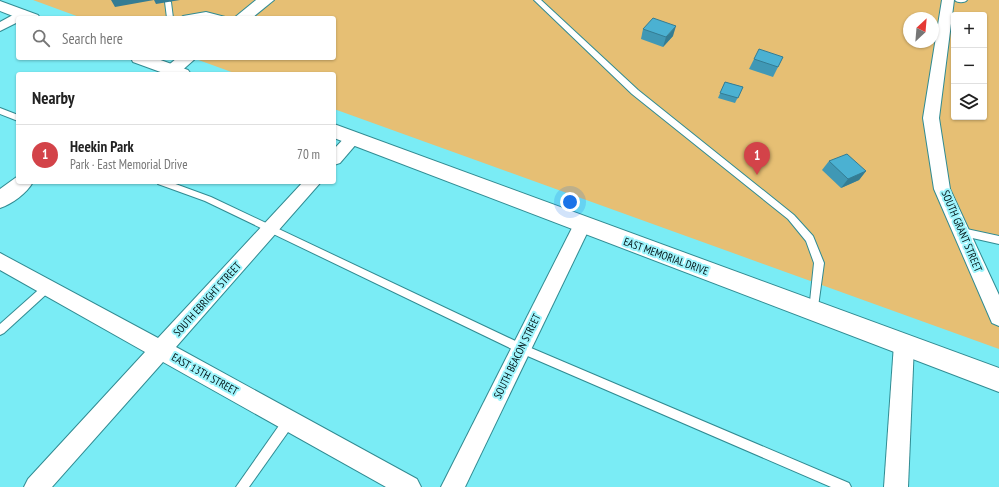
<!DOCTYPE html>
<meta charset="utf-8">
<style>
body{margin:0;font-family:"PT Sans Narrow",sans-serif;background:#f6f6f6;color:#222}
.controls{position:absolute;right:12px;top:12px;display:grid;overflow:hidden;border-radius:4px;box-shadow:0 1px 3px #0004}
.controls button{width:36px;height:36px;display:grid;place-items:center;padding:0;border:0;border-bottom:1px solid #e0e0e0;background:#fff;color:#222;font:20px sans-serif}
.compass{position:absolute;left:903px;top:12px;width:36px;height:36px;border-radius:50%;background:#fff;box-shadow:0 1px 3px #0004;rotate:26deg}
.you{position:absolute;left:570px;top:202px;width:14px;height:14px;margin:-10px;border:3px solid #fff;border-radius:50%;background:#1a73e8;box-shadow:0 0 0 6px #1a73e833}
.badge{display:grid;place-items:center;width:26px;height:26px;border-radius:50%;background:#d34349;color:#fff;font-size:13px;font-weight:700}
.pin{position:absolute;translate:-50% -33px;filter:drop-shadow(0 1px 2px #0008)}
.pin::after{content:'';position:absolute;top:21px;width:14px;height:12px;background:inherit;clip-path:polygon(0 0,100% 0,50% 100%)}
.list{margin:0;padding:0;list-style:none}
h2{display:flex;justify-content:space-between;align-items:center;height:52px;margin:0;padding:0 16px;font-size:17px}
h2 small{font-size:13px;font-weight:400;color:#767676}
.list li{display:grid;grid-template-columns:26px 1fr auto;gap:12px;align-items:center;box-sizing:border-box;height:60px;padding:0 16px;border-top:1px solid #e0e0e0}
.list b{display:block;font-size:15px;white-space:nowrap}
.list p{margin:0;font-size:13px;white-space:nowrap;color:#767676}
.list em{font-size:13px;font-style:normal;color:#767676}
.icon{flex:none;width:22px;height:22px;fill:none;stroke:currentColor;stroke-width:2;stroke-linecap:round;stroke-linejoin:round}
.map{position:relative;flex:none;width:999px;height:487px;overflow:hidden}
.search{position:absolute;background:#fff;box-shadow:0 1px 3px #0004;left:16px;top:16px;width:320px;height:44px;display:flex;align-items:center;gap:10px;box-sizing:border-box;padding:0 14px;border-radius:4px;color:#767676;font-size:15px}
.panel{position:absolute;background:#fff;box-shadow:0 1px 3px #0004;left:16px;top:72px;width:320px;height:112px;border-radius:4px}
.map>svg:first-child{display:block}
.green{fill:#e6bf74;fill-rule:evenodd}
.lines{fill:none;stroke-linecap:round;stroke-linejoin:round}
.service-casing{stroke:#318b92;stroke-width:2}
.minor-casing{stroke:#318b92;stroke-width:2}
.tertiary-casing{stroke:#318b92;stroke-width:2}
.secondary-casing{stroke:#318b92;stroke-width:2}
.service{fill:#fff;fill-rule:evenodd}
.minor{fill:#fff;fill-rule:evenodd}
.tertiary{fill:#fff;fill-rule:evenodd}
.secondary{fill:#fff;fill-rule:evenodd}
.wall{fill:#4098b5}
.shaded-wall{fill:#347c93}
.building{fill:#4bb1d2;stroke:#347c93}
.labels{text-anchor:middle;stroke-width:4;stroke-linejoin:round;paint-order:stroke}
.street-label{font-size:11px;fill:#001416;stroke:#9ff5fd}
</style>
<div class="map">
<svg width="999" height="487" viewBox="0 0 999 487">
<rect width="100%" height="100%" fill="#7aecf5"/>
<path class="green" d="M 33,0 L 999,0 L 999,240 L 962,232 L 999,317 L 999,349 L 334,109 L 334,74 L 237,74 L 193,58 L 334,58 L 334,18 L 82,18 ZM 954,15 L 984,15 L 984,117 L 954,117 ZM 909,18 L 933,18 L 933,42 L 909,42 Z"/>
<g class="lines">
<defs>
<g id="service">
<polygon points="168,0 171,2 173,18 167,18 165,2"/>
<polygon points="534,0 541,0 638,90 794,215 813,236 824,263 817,314 814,315 811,314 809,311 814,263 806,241 788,219 632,94"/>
<path d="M 955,0 L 967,0 C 965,3 957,3 955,0 Z"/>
<path d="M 206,12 L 229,18 C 221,18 214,16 206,16 C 198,16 189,18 180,18 L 183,16 Z"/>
<polygon points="0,108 18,115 18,121 0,114"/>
<polygon points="157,182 170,182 211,197 524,345 849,483 851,487 831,487 516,351 205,201 158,184"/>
<polygon points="962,228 999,236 999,244 959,235 958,232 959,229"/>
<polygon points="48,283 51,284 53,287 51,290 4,333 0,335 0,324 45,284"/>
<polygon points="289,415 293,417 295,421 293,425 249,487 236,487 285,417"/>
</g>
<g id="minor">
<polygon points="942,0 954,0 939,118 950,189 999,295 999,326 992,323 934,189 923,118"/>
<polygon points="22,10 26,11 28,14 26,17 18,18 18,22 0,31 0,22"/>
<polygon points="353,133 358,134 361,138 358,142 340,163 334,165 334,149 348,134"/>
<polygon points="303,182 321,182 176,347 417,479 421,487 386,487 163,362 52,487 24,487 28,479 145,352 0,270 0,253 158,338"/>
<polygon points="582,218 588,220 591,225 465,487 441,487 576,220"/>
<polygon points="904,335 911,337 914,344 908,487 884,487 894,344 897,337"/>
</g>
<g id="tertiary">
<polygon points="256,0 274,0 252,18 234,18"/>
<polygon points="177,58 196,58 178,74 158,74"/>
<path d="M 18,176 L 18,182 L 33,182 C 27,193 12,204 0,208 L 0,189 Z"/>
</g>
<g id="secondary">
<polygon points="0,1 38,15 40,18 18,18 0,11"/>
<polygon points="131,58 155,58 188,70 191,74 166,74 133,62"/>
<polygon points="334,124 999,368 999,392 334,138"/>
</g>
</defs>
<use href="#service" class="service-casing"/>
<use href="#minor" class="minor-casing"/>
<use href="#tertiary" class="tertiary-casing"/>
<use href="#secondary" class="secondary-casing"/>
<use href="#service" class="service"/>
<use href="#minor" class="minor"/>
<use href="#tertiary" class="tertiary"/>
<use href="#secondary" class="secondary"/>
</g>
<g class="wall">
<polygon points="643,29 673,36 663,47 641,39"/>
<polygon points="783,57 773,77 749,69 754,59"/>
<polygon points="725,82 743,87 735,103 718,98"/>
<polygon points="829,161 866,171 859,180 841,188 822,170"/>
</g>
<g class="shaded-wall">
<polygon points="111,0 180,0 156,4 154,0 115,7"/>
<polygon points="676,26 673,36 663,47 666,37"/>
<polygon points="866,171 859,180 841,188 848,179"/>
</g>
<g class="building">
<polygon points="653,18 676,26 666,37 643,29"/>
<polygon points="759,49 783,57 778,67 754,59"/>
<polygon points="725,82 743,87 738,98 720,93"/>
<polygon points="847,154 866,171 848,179 829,161"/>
</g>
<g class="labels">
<g class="street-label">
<text transform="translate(962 231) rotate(67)" y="4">SOUTH GRANT STREET</text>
<text transform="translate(666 256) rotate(20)" y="4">EAST MEMORIAL DRIVE</text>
<text transform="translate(207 299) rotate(-48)" y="4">SOUTH EBRIGHT STREET</text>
<text transform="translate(517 356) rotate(-64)" y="4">SOUTH BEACON STREET</text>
<text transform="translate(205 374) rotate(29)" y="4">EAST 13TH STREET</text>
</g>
</g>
</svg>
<div class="controls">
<button>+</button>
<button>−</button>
<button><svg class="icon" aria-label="layers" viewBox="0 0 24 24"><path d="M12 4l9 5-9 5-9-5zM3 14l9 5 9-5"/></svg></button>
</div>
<svg class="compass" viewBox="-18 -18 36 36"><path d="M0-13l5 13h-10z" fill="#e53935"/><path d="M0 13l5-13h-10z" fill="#767676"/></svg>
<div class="you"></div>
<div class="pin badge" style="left:757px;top:175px">1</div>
<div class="search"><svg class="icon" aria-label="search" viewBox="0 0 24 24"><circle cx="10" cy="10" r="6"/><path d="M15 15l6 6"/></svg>Search here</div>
<section class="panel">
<h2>Nearby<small></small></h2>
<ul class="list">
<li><span class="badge">1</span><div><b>Heekin Park</b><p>Park · East Memorial Drive</p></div><em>70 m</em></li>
</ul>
</section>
</div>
